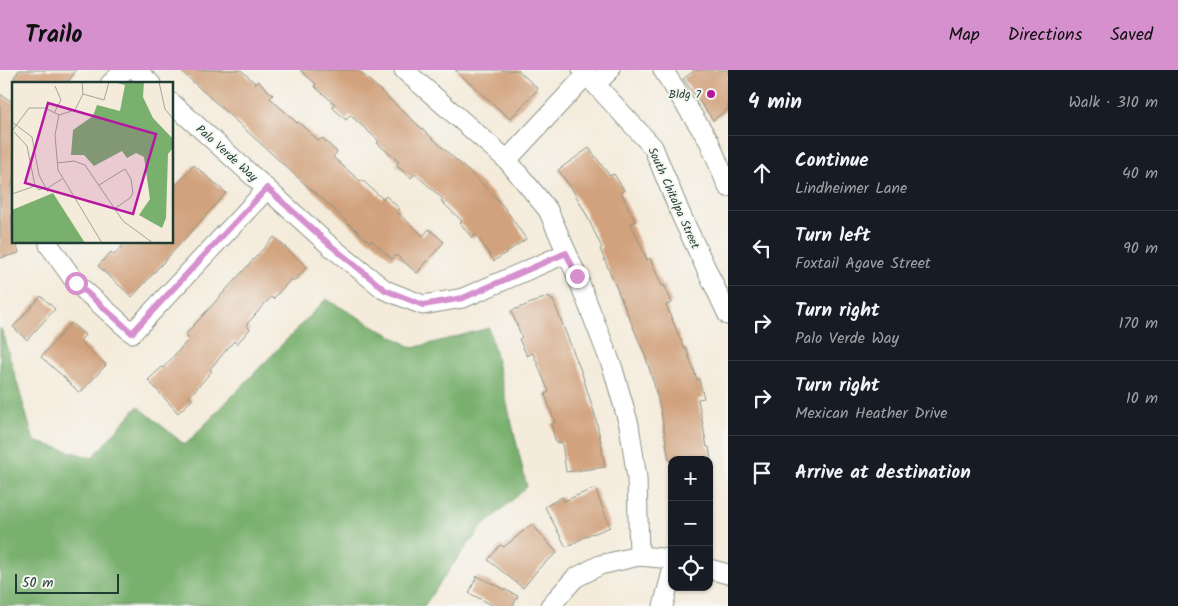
<!DOCTYPE html>
<meta charset="utf-8">
<style>
body{margin:0;font-family:Kalam,sans-serif;background:#20242c;color:#f1f3f6}
.controls{position:absolute;right:15px;bottom:15px;display:grid;overflow:hidden;border-radius:10px;box-shadow:0 1px 4px #0004}
.controls button{width:45px;height:45px;display:grid;place-items:center;padding:0;border:0;border-bottom:1px solid #363941;background:#171b24;color:#f1f3f6;font:25px sans-serif}
.scale{position:absolute;left:15px;bottom:12px;width:104px;box-sizing:border-box;padding-left:5px;border:2px solid #1f3d34;border-top:0;font-size:14px;line-height:18px;white-space:nowrap;color:#1f3d34;-webkit-text-stroke:4px #f6f6f2;paint-order:stroke}
.stop{position:absolute;width:15px;height:15px;margin:-11px;border:4px solid #d690ce;border-radius:50%;background:#fff}
.stop.end{background:#d690ce;border-color:#fff;box-shadow:0 1px 5px #0008}
.list{margin:0;padding:0;list-style:none}
h2{display:flex;justify-content:space-between;align-items:center;height:65px;margin:0;padding:0 20px;font-size:21px}
h2 small{font-size:16px;font-weight:400;color:#9ea1a6}
.list li{display:grid;grid-template-columns:32px 1fr auto;gap:15px;align-items:center;box-sizing:border-box;height:75px;padding:0 20px;border-top:1px solid #363941}
.list b{display:block;font-size:19px;white-space:nowrap}
.list p{margin:0;font-size:16px;white-space:nowrap;color:#9ea1a6}
.list em{font-size:16px;font-style:normal;color:#9ea1a6}
.icon{flex:none;width:28px;height:28px;fill:none;stroke:currentColor;stroke-width:2;stroke-linecap:round;stroke-linejoin:round}
.map{position:relative;flex:none;width:728px;height:536px;overflow:hidden}
header{display:flex;align-items:center;gap:30px;box-sizing:border-box;height:70px;padding:0 25px;background:#d690ce;color:#111}
header strong{font-size:24px}
nav{display:flex;gap:28px;margin-inline-start:auto;font-size:18px}
main{display:flex}
aside{flex:1;background:#171b24}
.map>svg:first-child{display:block}
.forest{fill:#79b06e;stroke:#4c7651}
.building{fill:#d1a27d}
.lines{fill:none;stroke-linecap:round;stroke-linejoin:round}
.minor-casing{stroke:#8a9487;stroke-width:21}
.minor{stroke:#fff;stroke-width:19}
.route{stroke:#d690ce;stroke-width:6}
.poi-dot{fill:#b5179e;stroke:#f6f6f2;stroke-width:2}
.labels{text-anchor:middle;stroke-width:4;stroke-linejoin:round;paint-order:stroke}
.poi-label{font-size:12px;fill:#1f3d34;stroke:#f6f6f2;text-anchor:end}
.street-label{font-size:12px;fill:#1f3d34;stroke:#f6f6f2}
.inset-road{fill:none;stroke:#9fa598;stroke-width:1}
.view{fill:#b5179e;fill-opacity:0.15;stroke:#b5179e;stroke-width:2.5}
.inset-edge{fill:none;stroke:#1f3d34;stroke-width:2.5}
</style>
<header>
<strong>Trailo</strong>
<nav><a>Map</a><a>Directions</a><a>Saved</a></nav>
</header>
<main>
<div class="map">
<svg width="728" height="536" viewBox="0 0 728 536">
<rect width="100%" height="100%" fill="#f6f6f2"/>
<filter id="ink" filterUnits="userSpaceOnUse"><feTurbulence type="fractalNoise" baseFrequency=".02" numOctaves="2"/><feDisplacementMap in="SourceGraphic" scale="10" xChannelSelector="R" yChannelSelector="G"/><feConvolveMatrix kernelMatrix="1 2 1 2 8 2 1 2 1" color-interpolation-filters="sRGB"/></filter>
<filter id="wash" filterUnits="userSpaceOnUse"><feTurbulence type="fractalNoise" baseFrequency=".0096" numOctaves="4" result="noise"/><feDisplacementMap in="SourceGraphic" scale="20" xChannelSelector="R" yChannelSelector="G"/><feGaussianBlur stdDeviation="1.12" result="paint"/><feColorMatrix in="noise" values="0 0 0 0 0 0 0 0 0 0 0 0 0 0 0 0 0 1.4 0 .05"/><feComposite in="paint" operator="in"/></filter>
<g filter="url(#wash)">
<rect width="100%" height="100%" fill="#f4ebda"/>
<polygon class="forest" points="326,229 413,278 489,258 527,417 482,457 454,493 424,536 0,536 0,258 2,261 34,371 92,388 138,336 185,375"/>
<g id="blocks">
<g class="building">
<polygon points="19,0 76,0 67,14 24,14 14,8"/>
<polygon points="180,0 241,0 256,14 258,11 273,25 270,28 297,53 298,52 319,71 322,68 337,82 333,87 360,111 362,110 383,129 386,126 400,139 397,142 423,166 429,159 444,172 417,203 396,185 392,189 371,170 370,172 349,154 334,140 334,139 306,115"/>
<polygon points="300,0 358,0 491,122 504,137 526,169 494,191 476,165 472,168 460,153 462,151 441,131 443,129 415,104 411,108 396,95 399,92 377,73 379,71 350,45 346,50 332,37 335,34 314,16 316,14"/>
<polygon points="455,0 518,0 538,19 510,49"/>
<polygon points="695,0 728,0 728,39 713,50 683,9"/>
<polygon points="0,24 14,33 14,102 11,122 12,165 14,164 14,172 16,172 19,183 0,188"/>
<polygon points="589,78 610,106 614,104 624,120 621,122 635,152 631,153 647,190 650,188 662,216 664,215 672,233 666,235 684,278 686,278 697,310 699,309 704,328 698,329 707,377 709,377 711,390 669,390 661,342 654,314 645,285 600,179 602,178 585,142 572,119 558,100"/>
<polygon points="194,95 226,123 132,227 98,196 111,182 114,185 126,172 172,172 172,120"/>
<polygon points="274,167 307,197 294,211 291,209 273,229 271,227 246,255 250,259 237,274 234,271 210,299 212,301 189,327 192,330 178,343 148,310 162,297 163,298 189,269 185,265"/>
<polygon points="41,226 55,239 27,270 13,257"/>
<polygon points="549,226 552,231 553,230 581,301 595,345 600,368 605,397 566,402 562,372 556,373 551,354 555,353 545,324 549,322 533,283 527,286 519,269 522,267 511,241"/>
<polygon points="71,253 85,265 80,271 106,295 80,323 66,310 66,309 41,287"/>
<polygon points="595,418 610,457 593,464 592,463 566,477 545,437 562,427 564,431"/>
<polygon points="532,454 557,483 540,497 523,518 488,490 500,475 504,477"/>
<polygon points="477,506 518,526 513,536 494,536 469,523"/>
</g>
</g>
</g>
<g filter="url(#ink)">
<use href="#blocks" fill-opacity="0" stroke="#8a9487" stroke-width="1"/>
<g class="lines">
<defs>
<g id="minor">
<polyline points="136,0 151,14"/>
<polyline points="404,0 507,90 548,140 577,206 613,299 629,355 637,408 639,486"/>
<polyline points="582,0 653,77 681,145 728,245"/>
<polyline points="663,0 709,71 728,117"/>
<polyline points="110,14 125,0"/>
<polyline points="596,14 610,0"/>
<polyline points="172,33 329,175 385,220 423,235 463,228 567,183"/>
<polyline points="507,90 587,4"/>
<polyline points="49,172 49,175 76,213 132,263 267,119"/>
<polyline points="709,499 728,504"/>
<polyline points="550,536 575,508 600,495 639,486 672,489"/>
<polyline points="663,536 672,502"/>
</g>
</defs>
<use href="#minor" class="minor-casing"/>
<use href="#minor" class="minor"/>
</g>
</g>
<g class="lines" filter="url(#ink)">
<polyline class="route" points="76,213 132,263 267,118 329,174 385,220 423,235 463,228 566,183 577,206"/>
</g>
<circle class="poi-dot" cx="711" cy="24" r="5"/>
<g class="labels">
<g class="poi-label">
<text x="701" y="28">Bldg 7</text>
</g>
<g class="street-label">
<text transform="translate(227 83) rotate(42)" y="4">Palo Verde Way</text>
<text transform="translate(674 128) rotate(66)" y="4">South Chitalpa Street</text>
</g>
</g>
<g transform="translate(12 12)">
<rect width="161" height="161" fill="#f4ebda"/>
<path d="M 101,0 L 132,0 L 131,15 L 141,36 L 161,57 L 161,66 L 156,72 L 154,136 L 150,146 L 127,133 L 138,117 L 132,75 L 124,71 L 115,76 L 110,69 L 82,84 L 72,73 L 59,73 L 61,48 L 81,34 L 85,23 L 108,29 L 113,3 ZM 41,111 L 73,161 L 0,161 L 0,128 Z" fill="#79b06e"/>
<path class="inset-road" d="M 147,0 L 153,27 L 162,38M 71,12 L 92,18 L 97,0M 42,31 L 49,18 L 43,4M 47,33 L 43,53 L 46,88 L 90,161M 0,40 L 20,55 L 27,93 L 36,110M 0,49 L 17,26 L 33,26 L 47,33 L 63,28 L 71,12 L 70,0M 2,50 L 15,64 L 23,104M 45,81 L 62,79 L 73,83 L 111,139 L 141,161M 87,103 L 113,87 L 119,97 L 121,111 L 118,116 L 102,127M 34,107 L 50,97M 0,112 L 23,104 L 27,108 L 33,105"/>
<path class="view" d="M 36,21 L 144,52 L 121,132 L 13,101 Z"/>
<rect width="161" height="161" class="inset-edge"/>
</g>
</svg>
<div class="controls">
<button>+</button>
<button>−</button>
<button><svg class="icon" aria-label="locate" viewBox="0 0 24 24"><circle cx="12" cy="12" r="6"/><path d="M12 2v4M12 18v4M2 12h4M18 12h4"/></svg></button>
</div>
<div class="scale">50 m</div>
<div class="stop" style="left:76px;top:213px"></div>
<div class="stop end" style="left:577px;top:206px"></div>
</div>
<aside>
<h2>4 min<small>Walk · 310 m</small></h2>
<ul class="list">
<li><svg class="icon" aria-label="ahead" viewBox="0 0 24 24"><path d="M12 20V5M6 11l6-6 6 6"/></svg><div><b>Continue</b><p>Lindheimer Lane</p></div><em>40 m</em></li>
<li><svg class="icon" aria-label="left" viewBox="0 0 24 24"><path d="M17 20v-9H6M10 6l-5 5 5 5"/></svg><div><b>Turn left</b><p>Foxtail Agave Street</p></div><em>90 m</em></li>
<li><svg class="icon" aria-label="right" viewBox="0 0 24 24"><path d="M7 20v-9h11M14 6l5 5-5 5"/></svg><div><b>Turn right</b><p>Palo Verde Way</p></div><em>170 m</em></li>
<li><svg class="icon" aria-label="right" viewBox="0 0 24 24"><path d="M7 20v-9h11M14 6l5 5-5 5"/></svg><div><b>Turn right</b><p>Mexican Heather Drive</p></div><em>10 m</em></li>
<li><svg class="icon" aria-label="arrive" viewBox="0 0 24 24"><path d="M6 21V4h12l-3 4 3 4H6"/></svg><div><b>Arrive at destination</b></div></li>
</ul>
</aside>
</main>
